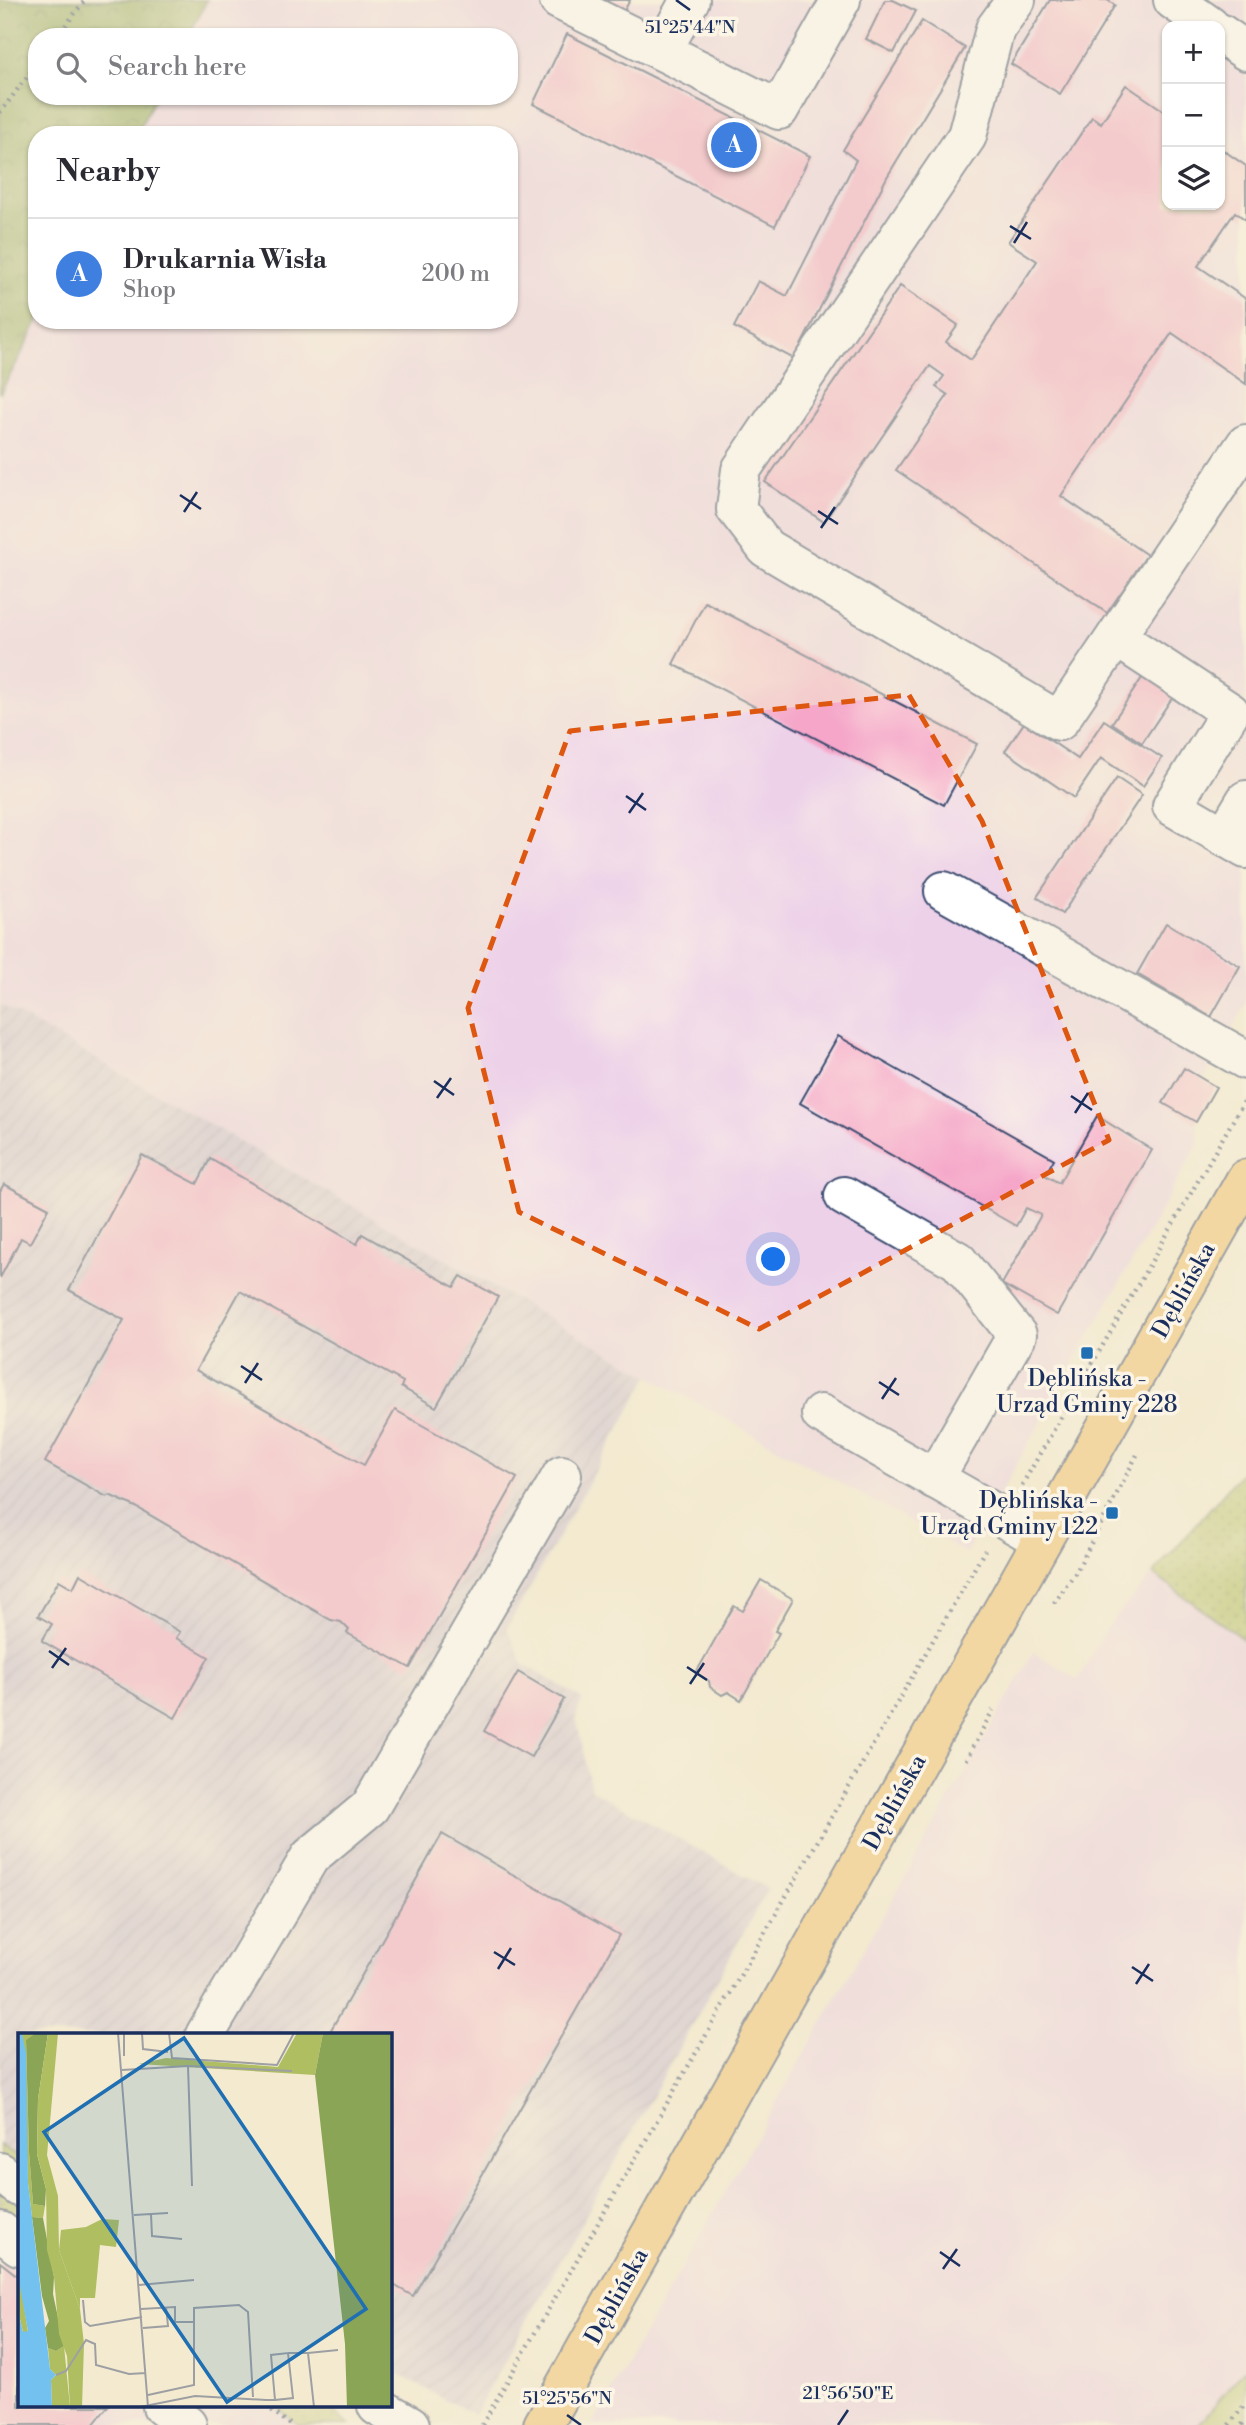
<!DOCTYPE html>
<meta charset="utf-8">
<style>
body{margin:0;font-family:"Libre Bodoni",serif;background:#f7f7f7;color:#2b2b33}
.controls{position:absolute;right:21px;top:21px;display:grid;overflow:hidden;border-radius:14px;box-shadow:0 2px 5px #0004}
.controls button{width:63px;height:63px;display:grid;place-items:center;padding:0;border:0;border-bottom:2px solid #e1e1e2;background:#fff;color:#2b2b33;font:35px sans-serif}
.you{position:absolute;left:774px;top:1260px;width:24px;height:24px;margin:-18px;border:5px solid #fff;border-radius:50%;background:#1a73e8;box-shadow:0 0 0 10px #1a73e833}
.badge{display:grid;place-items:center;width:46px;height:46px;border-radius:50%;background:#1f6fb2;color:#fff;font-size:23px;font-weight:700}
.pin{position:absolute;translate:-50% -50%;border:4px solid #fff;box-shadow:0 2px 7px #0006}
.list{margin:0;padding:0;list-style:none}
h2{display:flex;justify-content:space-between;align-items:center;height:91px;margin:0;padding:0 28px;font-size:30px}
h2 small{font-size:23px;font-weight:400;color:#7c7c81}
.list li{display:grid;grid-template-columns:46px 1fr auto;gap:21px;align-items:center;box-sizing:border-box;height:112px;padding:0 28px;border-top:2px solid #e1e1e2}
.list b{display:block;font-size:26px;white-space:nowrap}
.list p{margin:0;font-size:23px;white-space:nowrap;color:#7c7c81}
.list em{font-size:23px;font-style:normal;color:#7c7c81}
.icon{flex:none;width:38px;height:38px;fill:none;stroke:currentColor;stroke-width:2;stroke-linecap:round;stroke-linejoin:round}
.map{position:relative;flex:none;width:1246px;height:2425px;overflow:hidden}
.search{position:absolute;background:#fff;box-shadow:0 2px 5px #0004;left:28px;top:28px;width:490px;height:77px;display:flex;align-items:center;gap:18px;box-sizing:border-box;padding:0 24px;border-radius:28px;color:#7c7c81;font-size:26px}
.panel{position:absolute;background:#fff;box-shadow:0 2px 5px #0004;left:28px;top:126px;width:490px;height:203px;border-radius:28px}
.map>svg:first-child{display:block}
.built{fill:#edd1e9;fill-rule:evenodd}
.industrial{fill:url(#industrial-furrows)}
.grass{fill:url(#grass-dots);stroke:#657660;stroke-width:2}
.forest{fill:url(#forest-crowns);stroke:#536a5a;stroke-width:2}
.green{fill:#afbe61;stroke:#657660;stroke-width:2}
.building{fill:#f5a6c9}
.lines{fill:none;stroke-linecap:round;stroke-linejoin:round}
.minor-casing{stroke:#3b4b6f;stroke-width:42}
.major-casing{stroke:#3b4b6f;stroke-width:42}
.path{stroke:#3b4b6f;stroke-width:4.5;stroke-dasharray:2 5;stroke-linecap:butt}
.minor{stroke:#fff;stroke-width:38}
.major{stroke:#f4c16b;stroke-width:38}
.marked{fill:none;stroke:#de5710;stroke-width:5;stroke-dasharray:14 9;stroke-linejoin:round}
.ticks{fill:none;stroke:#1b2f5e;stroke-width:2.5}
.poi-dot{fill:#1f6fb2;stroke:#fcf5e5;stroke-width:2.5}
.labels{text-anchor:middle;stroke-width:7;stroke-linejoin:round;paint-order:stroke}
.street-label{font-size:23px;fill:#1b2f5e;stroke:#fcf5e5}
.poi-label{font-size:23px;fill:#1b2f5e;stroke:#fcf5e5}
.inset-road{fill:none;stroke:#9d9fa2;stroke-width:2}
.view{fill:#1f6fb2;fill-opacity:0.15;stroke:#1f6fb2;stroke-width:3.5}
.inset-edge{fill:none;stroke:#1b2f5e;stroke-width:3.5}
.ticks-label{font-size:18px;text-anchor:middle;fill:#1b2f5e;stroke:#fcf5e5;stroke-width:7;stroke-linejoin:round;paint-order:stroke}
</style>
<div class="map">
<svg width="1246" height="2425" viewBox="0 0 1246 2425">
<defs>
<pattern id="industrial-furrows" width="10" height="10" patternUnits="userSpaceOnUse" patternTransform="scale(1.75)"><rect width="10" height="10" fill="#ccbfd4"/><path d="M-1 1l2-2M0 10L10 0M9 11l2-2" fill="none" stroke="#afa4b8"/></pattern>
<pattern id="grass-dots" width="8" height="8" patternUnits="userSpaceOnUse" patternTransform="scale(1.75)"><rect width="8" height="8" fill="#afbe61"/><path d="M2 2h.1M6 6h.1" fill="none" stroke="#8e9b53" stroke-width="1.8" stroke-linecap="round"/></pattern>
<pattern id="forest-crowns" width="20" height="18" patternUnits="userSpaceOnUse" patternTransform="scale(1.75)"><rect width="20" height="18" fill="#8ba557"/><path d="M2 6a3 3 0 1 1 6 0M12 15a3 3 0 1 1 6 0" fill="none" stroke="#71874b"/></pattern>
</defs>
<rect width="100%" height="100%" fill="#fcf5e5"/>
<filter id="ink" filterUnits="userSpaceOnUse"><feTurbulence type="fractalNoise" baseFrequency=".0143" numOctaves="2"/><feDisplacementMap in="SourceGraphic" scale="14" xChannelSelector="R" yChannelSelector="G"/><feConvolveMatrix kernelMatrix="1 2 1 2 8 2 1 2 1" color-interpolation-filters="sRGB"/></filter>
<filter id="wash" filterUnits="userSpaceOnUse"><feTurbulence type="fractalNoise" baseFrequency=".00686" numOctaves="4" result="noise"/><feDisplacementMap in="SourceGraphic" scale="28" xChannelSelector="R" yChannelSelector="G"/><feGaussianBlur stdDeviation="1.57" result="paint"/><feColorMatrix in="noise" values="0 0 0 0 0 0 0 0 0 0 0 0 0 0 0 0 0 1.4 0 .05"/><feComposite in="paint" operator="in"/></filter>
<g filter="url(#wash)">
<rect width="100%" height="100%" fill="#f3ead0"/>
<g class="built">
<path d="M 207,0 L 1246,0 L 1246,1004 L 1204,1080 L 1216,1087 L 1196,1122 L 1199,1143 L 966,1553 L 649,1376 L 0,1004 L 0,394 L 39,320 L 509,320 L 509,135 L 136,135 L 156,96 L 509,96 L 509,37 L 188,37 ZM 1167,26 L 1220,26 L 1220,205 L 1167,205 Z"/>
<polygon points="1153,1574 1246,1641 1246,2367 1198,2425 592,2425 1034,1652 1078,1680 1106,1628"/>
<polygon points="0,2145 19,2159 19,2406 326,2406 349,2425 0,2425"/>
</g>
<polygon class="industrial" points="0,1004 649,1376 507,1628 523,1664 583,1699 576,1716 591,1789 768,1889 474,2415 390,2370 390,2035 19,2035 19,2159 0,2145"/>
<g class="grass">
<polygon points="1246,1467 1246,1641 1153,1574"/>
<polygon points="0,2145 19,2159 19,2229 0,2214"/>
<polygon points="274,2406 326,2406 349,2425 299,2425"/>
</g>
<polygon class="forest" points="0,0 207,0 188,37 37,37 37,96 156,96 136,135 37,135 39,320 0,394"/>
<polygon class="green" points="1246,2367 1246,2425 1198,2425"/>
<g id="blocks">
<g class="building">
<polygon points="603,0 630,0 624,11"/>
<polygon points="885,0 893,0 916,11 894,53 866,39"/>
<polygon points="1050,0 1107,0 1115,5 1060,94 1011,64"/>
<polygon points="922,21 965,48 887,177 794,359 734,327 758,281 787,296 856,160 843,150"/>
<polygon points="567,34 810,156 775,226 533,104"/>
<polygon points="1126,85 1167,113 1167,205 1220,205 1220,148 1246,166 1246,220 1235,212 1198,266 1246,299 1246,384 1172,333 1061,496 1147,555 1107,613 896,470 948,395 936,387 944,376 930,366 824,522 765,482 900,286 958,325 946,342 971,360 1037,261 1008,242 1092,117 1101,123"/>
<polygon points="705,602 977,744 944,805 673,664"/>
<polygon points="1148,669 1178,689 1142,743 1112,723"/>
<polygon points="1104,720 1162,758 1143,786 1101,758 1074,798 1005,751 1024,723 1078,759"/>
<polygon points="1117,778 1142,795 1062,914 1037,897"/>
<polygon points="1166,923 1240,966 1211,1017 1137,974"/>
<polygon points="838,1036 1054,1159 1045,1175 1059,1183 1097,1116 1152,1150 1057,1315 1002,1284 1041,1215 1026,1208 1016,1226 800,1103"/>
<polygon points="1184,1068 1216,1087 1196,1122 1163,1103"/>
<polygon points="142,1155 197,1184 210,1159 357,1244 362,1234 454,1287 461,1276 498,1297 436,1407 401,1387 403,1382 240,1291 196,1370 364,1465 395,1410 517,1478 410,1668 347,1633 349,1630 341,1622 331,1620 136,1507 109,1495 107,1497 45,1462 124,1320 69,1290"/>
<polygon points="4,1184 49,1208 30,1243 21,1238 0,1278 0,1191"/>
<polygon points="80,1574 180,1632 176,1638 209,1657 175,1718 42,1641 52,1624 38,1616 59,1580 73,1588"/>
<polygon points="761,1580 793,1599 775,1631 779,1633 741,1700 728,1692 722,1695 710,1687 709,1681 696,1673 734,1606 743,1611"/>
<polygon points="518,1672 564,1699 531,1757 484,1731"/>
<polygon points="442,1834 619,1935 413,2296 390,2283 390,2035 328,2035"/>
<polygon points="0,2262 19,2277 19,2406 108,2406 93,2425 0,2425"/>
</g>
</g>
</g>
<g filter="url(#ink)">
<use href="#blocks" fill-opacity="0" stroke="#3b4b6f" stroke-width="2"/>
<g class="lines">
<defs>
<g id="minor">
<polyline points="559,0 662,51"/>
<polyline points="690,0 662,51 779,110 841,0"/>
<polyline points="1016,0 995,29 967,136 741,470 736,509 766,548 1059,721 1246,444"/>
<polyline points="1173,0 1210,26"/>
<polyline points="1220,33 1246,51"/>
<polyline points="1116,637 1230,712 1172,806 1246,849"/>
<polyline points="1224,837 1246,800"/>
<polyline points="944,891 1246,1060"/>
<polyline points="844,1196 958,1261 1017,1335 934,1479"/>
<polyline points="821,1414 1042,1540"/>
<polyline points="205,2035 310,1857 370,1807 562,1475"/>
<polyline points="0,2172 19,2187"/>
<polyline points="0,2231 19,2246"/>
<polyline points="162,2406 187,2425"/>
<polyline points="377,2406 410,2425"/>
</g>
<polyline id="major" points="543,2425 1246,1179"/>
</defs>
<use href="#minor" class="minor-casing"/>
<use href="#major" class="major-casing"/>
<g class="path">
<polyline points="57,37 85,0"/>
<polyline points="0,113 37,63"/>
<polyline points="1022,1485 1246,1098"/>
<polyline points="1054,1603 1076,1572 1138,1453"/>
<polyline points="966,1760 993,1710"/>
<polyline points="266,2406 291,2425"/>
<polyline points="482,2425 985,1550"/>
<polyline points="1229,2425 1246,2403"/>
<polyline points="1242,2425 1246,2420"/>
</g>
<use href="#minor" class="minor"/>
<use href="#major" class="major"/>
</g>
</g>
<path d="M0 0H1246V2425H0ZM 909,695 L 982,821 L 1109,1140 L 759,1329 L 519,1212 L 468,1008 L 570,731 Z" fill="#f3ead0" fill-opacity=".55" fill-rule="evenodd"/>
<path class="marked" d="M 909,695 L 982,821 L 1109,1140 L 759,1329 L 519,1212 L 468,1008 L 570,731 Z"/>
<path class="ticks" d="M 676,0 L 690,10M 1010,226 L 1031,239M 1014,243 L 1027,222M 180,495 L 201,509M 818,511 L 838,524M 184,512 L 197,492M 821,528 L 835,507M 626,796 L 646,810M 629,813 L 643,793M 434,1081 L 454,1095M 1071,1096 L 1092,1110M 437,1098 L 451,1078M 1075,1113 L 1088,1093M 241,1366 L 262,1380M 879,1382 L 899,1395M 245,1383 L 258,1363M 882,1399 L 896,1378M 49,1651 L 69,1665M 687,1667 L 707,1680M 52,1668 L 66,1648M 690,1684 L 704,1663M 494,1952 L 515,1965M 1132,1967 L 1153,1981M 498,1969 L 511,1948M 1136,1984 L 1149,1964M 940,2252 L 960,2266M 943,2269 L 957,2249M 567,2415 L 581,2425M 838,2425 L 848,2410"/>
<g class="poi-dot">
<rect x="1080" y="1346" width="14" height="14" rx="3.5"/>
<rect x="1105" y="1506" width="14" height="14" rx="3.5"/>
</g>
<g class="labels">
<g class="street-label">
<text transform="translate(1183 1290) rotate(-61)" y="8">Dęblińska</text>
<text transform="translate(894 1802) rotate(-61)" y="8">Dęblińska</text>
<text transform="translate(616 2296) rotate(-61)" y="8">Dęblińska</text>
</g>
<g class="poi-label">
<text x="1087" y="1386">Dęblińska -<tspan x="1087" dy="26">Urząd Gminy 228</tspan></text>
<text x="1098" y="1508" text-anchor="end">Dęblińska -<tspan x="1098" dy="26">Urząd Gminy 122</tspan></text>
</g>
</g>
<g transform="translate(18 2033)">
<rect width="374" height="374" fill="#f3ead0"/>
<path d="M 4,0 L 18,0 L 8,8 L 11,119 L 15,171 L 27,173 L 25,185 L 14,184 L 10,150 ZM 279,0 L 305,0 L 297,42 L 121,31 L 148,25 L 260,34 ZM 84,186 L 101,187 L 98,214 L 82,212 L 77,265 L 62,265 L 62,276 L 41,217 L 43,197 L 68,194 ZM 0,243 L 4,260 L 10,299 L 5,299 L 0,278 ZM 46,313 L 52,374 L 34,374 L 33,347 L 38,342 L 32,336 L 30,315 L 38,318 Z" fill="#afbe61"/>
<path d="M 18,0 L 30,0 L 20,66 L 19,121 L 28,156 L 27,173 L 15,171 L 11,119 L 8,7 ZM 305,0 L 374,0 L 374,374 L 329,374 L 327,311 L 297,42 ZM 14,184 L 25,185 L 36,244 L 35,261 L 46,313 L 38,318 L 30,315 L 27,295 L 31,288 L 24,263 Z" fill="#8ba557"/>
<path d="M 30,0 L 40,0 L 29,122 L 40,163 L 41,217 L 62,276 L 66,311 L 64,374 L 52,374 L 49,323 L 41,301 L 36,244 L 29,217 L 28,156 L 19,121 L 20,66 Z" fill="#afbe61"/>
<path d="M 0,0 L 4,0 L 8,20 L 10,150 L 32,336 L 38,342 L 33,347 L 34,374 L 0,374 L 0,278 L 5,299 L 10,298 L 0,243 Z" fill="#73c1ee"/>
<path class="inset-road" d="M 100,0 L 130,374M 106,0 L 106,23M 124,0 L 125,16 L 150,19M 151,0 L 154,25 L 259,32 L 276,0M 170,33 L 174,153M 104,37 L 170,33 L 274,38M 133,181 L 134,203 L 164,206M 116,182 L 150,180M 121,252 L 176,247M 65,267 L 67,289 L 72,293 L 124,284M 123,276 L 157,274 L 157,289 L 176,289M 125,295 L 150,293 L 148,274M 270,320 L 290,320 L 296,374M 290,320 L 320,317M 38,342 L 48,338 L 68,307 L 77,311 L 78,332 L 111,341 L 128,340M 130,362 L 176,352 L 176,275 L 221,272 L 230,279 L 235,364M 122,374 L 177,363 L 248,367 L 257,367 L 275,365 L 270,320 L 253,322 L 257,367"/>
<path class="view" d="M 166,5 L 348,276 L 209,369 L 26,99 Z"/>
<rect width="374" height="374" class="inset-edge"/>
</g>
<g class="ticks-label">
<text x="690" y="33">51°25'44"N</text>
<text x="848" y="2399">21°56'50"E</text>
<text x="567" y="2404">51°25'56"N</text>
</g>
</svg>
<div class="controls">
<button>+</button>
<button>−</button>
<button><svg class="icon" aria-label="layers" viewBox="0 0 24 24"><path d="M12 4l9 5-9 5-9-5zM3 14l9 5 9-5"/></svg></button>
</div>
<div class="you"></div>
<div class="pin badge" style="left:734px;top:145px;background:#3f7fe0">A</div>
<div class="search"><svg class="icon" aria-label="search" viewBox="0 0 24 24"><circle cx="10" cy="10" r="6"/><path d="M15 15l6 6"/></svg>Search here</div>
<section class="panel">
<h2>Nearby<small></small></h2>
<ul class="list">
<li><span class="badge" style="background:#3f7fe0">A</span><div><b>Drukarnia Wisła</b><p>Shop</p></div><em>200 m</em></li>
</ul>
</section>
</div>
